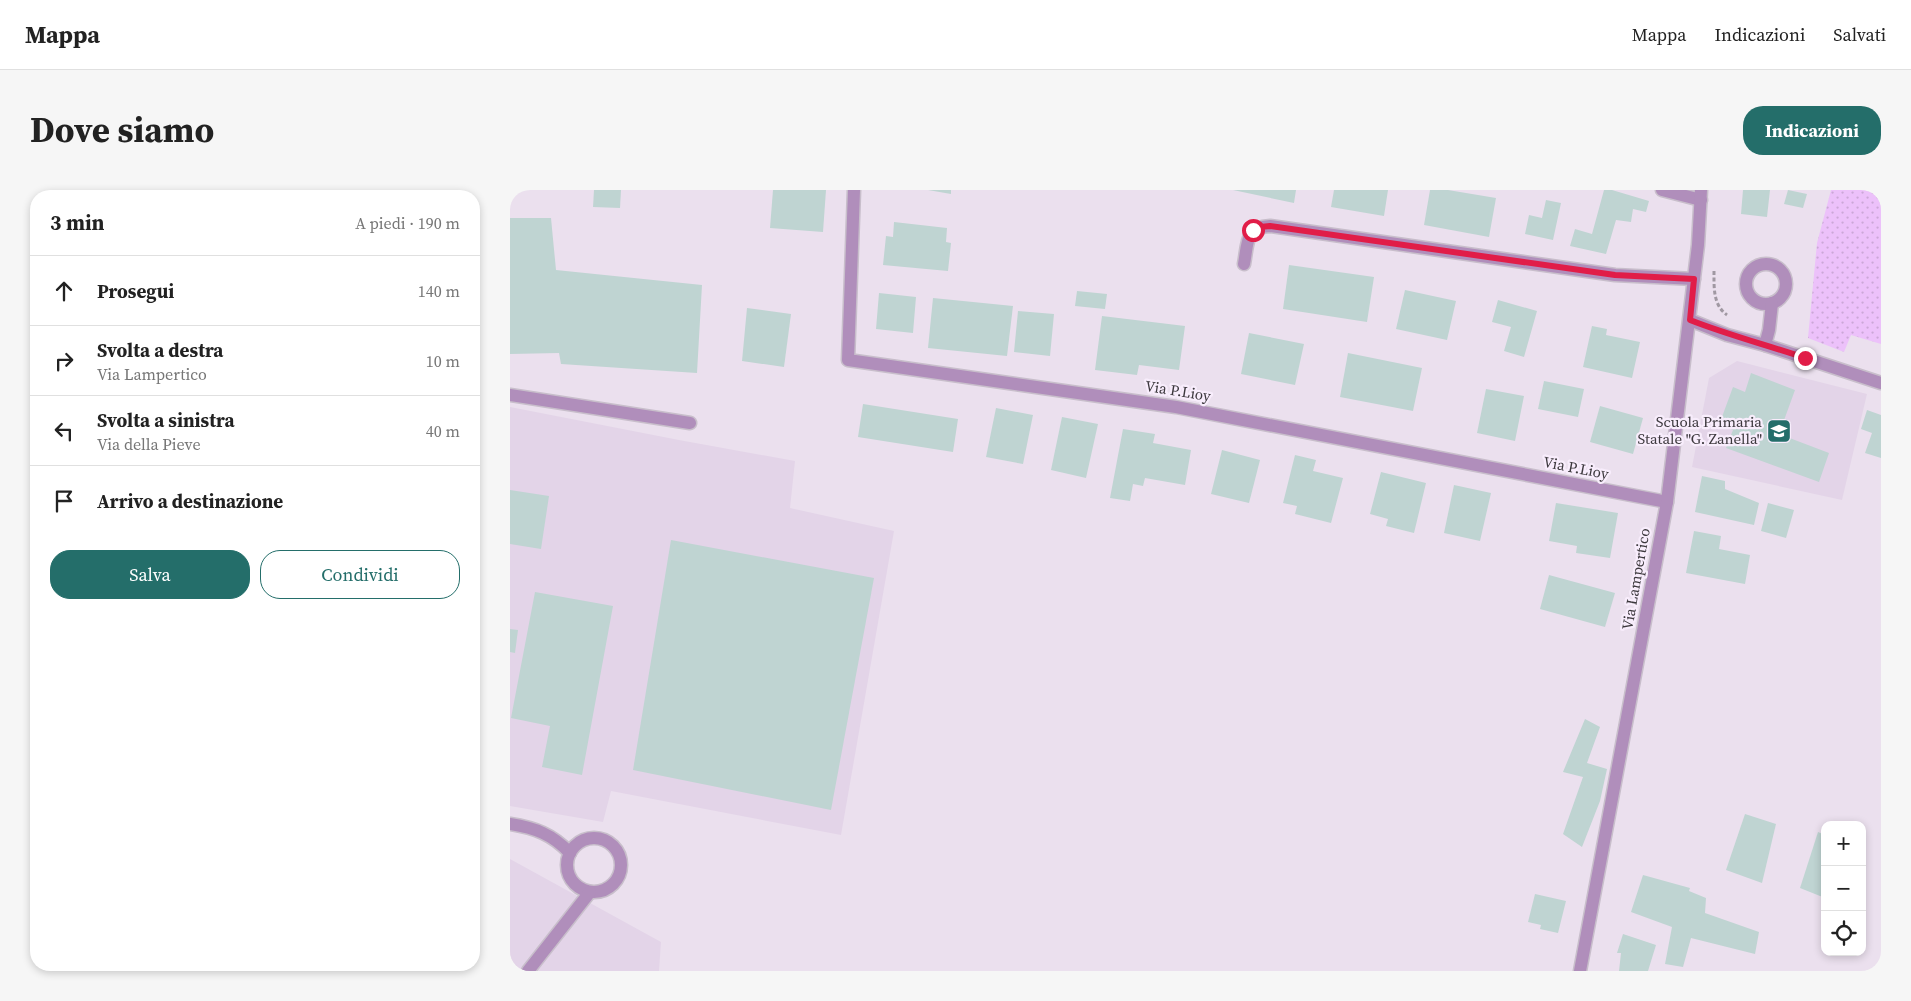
<!DOCTYPE html>
<html lang="it">
<meta charset="utf-8">
<style>
body{margin:0;font-family:"Source Serif 4",serif;background:#f6f6f6;color:#222}
.controls{position:absolute;right:15px;bottom:15px;display:grid;overflow:hidden;border-radius:10px;box-shadow:0 2px 8px #0003}
.controls button{width:45px;height:45px;display:grid;place-items:center;padding:0;border:0;border-bottom:1px solid #e0e0e0;background:#fff;color:#222;font:25px sans-serif}
.stop{position:absolute;width:15px;height:15px;margin:-11px;border:4px solid #e11d48;border-radius:50%;background:#fff}
.stop.end{background:#e11d48;border-color:#fff;box-shadow:0 1px 5px #0008}
.list{margin:0;padding:0;list-style:none}
h2{display:flex;justify-content:space-between;align-items:center;height:65px;margin:0;padding:0 20px;font-size:21px}
h2 small{font-size:16px;font-weight:400;color:#767676}
.list li{display:grid;grid-template-columns:32px 1fr auto;gap:15px;align-items:center;box-sizing:border-box;height:70px;padding:0 20px;border-top:1px solid #e0e0e0}
.list b{display:block;font-size:19px;white-space:nowrap}
.list p{margin:0;font-size:16px;white-space:nowrap;color:#767676}
.list em{font-size:16px;font-style:normal;color:#767676}
.actions{display:flex;gap:10px;padding:15px 20px}
.actions a{flex:1;padding:11px 0;border:1px solid #246e6a;border-radius:20px;text-align:center;font-size:18px;color:#246e6a}
.actions .main{background:#246e6a;color:#fff}
.icon{flex:none;width:28px;height:28px;fill:none;stroke:currentColor;stroke-width:2;stroke-linecap:round;stroke-linejoin:round}
.map{position:relative;flex:none;width:1371px;height:781px;overflow:hidden;border-radius:20px}
header{display:flex;align-items:center;gap:30px;box-sizing:border-box;height:70px;padding:0 25px;background:#fff;border-bottom:1px solid #e0e0e0}
header strong{font-size:24px}
nav{display:flex;gap:28px;margin-inline-start:auto;font-size:18px}
.intro{display:flex;align-items:center;justify-content:space-between;box-sizing:border-box;height:120px;padding:0 30px}
h1{margin:0;font-size:35px}
.button{padding:12px 22px;border-radius:20px;background:#246e6a;color:#fff;font-size:18px;font-weight:700}
main{display:flex;gap:30px;padding:0 30px}
aside{flex:1;background:#fff;border-radius:20px;box-shadow:0 2px 8px #0003}
.map>svg:first-child{display:block}
.built{fill:#e3d4e8}
.park{fill:url(#park-dots)}
.building{fill:#bfd4d2}
.lines{fill:none;stroke-linecap:round;stroke-linejoin:round}
.minor-casing{stroke:#c8becb;stroke-width:15}
.path{stroke:#a098a2;stroke-width:3;stroke-dasharray:4 2.5;stroke-linecap:butt}
.minor{stroke:#b08ebb;stroke-width:12}
.route{stroke:#e11d48;stroke-width:6}
.labels{text-anchor:middle;stroke-width:4.5;stroke-linejoin:round;paint-order:stroke}
.street-label{font-size:15px;fill:#3c383d;stroke:#f8edfc}
.poi-label{font-size:15px;fill:#3c383d;stroke:#f8edfc;text-anchor:end}
</style>
<header>
<strong>Mappa</strong>
<nav><a>Mappa</a><a>Indicazioni</a><a>Salvati</a></nav>
</header>
<div class="intro"><h1>Dove siamo</h1><a class="button">Indicazioni</a></div>
<main>
<aside>
<h2>3 min<small>A piedi · 190 m</small></h2>
<ul class="list">
<li><svg class="icon" aria-label="ahead" viewBox="0 0 24 24"><path d="M12 20V5M6 11l6-6 6 6"/></svg><div><b>Prosegui</b></div><em>140 m</em></li>
<li><svg class="icon" aria-label="right" viewBox="0 0 24 24"><path d="M7 20v-9h11M14 6l5 5-5 5"/></svg><div><b>Svolta a destra</b><p>Via Lampertico</p></div><em>10 m</em></li>
<li><svg class="icon" aria-label="left" viewBox="0 0 24 24"><path d="M17 20v-9H6M10 6l-5 5 5 5"/></svg><div><b>Svolta a sinistra</b><p>Via della Pieve</p></div><em>40 m</em></li>
<li><svg class="icon" aria-label="arrive" viewBox="0 0 24 24"><path d="M6 21V4h12l-3 4 3 4H6"/></svg><div><b>Arrivo a destinazione</b></div></li>
</ul>
<div class="actions"><a class="main">Salva</a><a>Condividi</a></div>
</aside>
<div class="map">
<svg width="1371" height="781" viewBox="0 0 1371 781">
<defs>
<pattern id="park-dots" width="8" height="8" patternUnits="userSpaceOnUse" patternTransform="scale(1.25)"><rect width="8" height="8" fill="#ecc1fa"/><path d="M2 2h.1M6 6h.1" fill="none" stroke="#cba7d7" stroke-width="1.8" stroke-linecap="round"/></pattern>
</defs>
<rect width="100%" height="100%" fill="#ebe0ee"/>
<g class="built">
<polygon points="1227,171 1357,204 1332,310 1182,277 1199,188"/>
<polygon points="0,217 169,250 285,271 280,318 384,341 331,645 101,601 93,632 0,616"/>
<polygon points="0,669 151,752 149,781 0,781"/>
</g>
<polygon class="park" points="1321,0 1371,0 1371,154 1341,145 1334,162 1298,148 1307,53"/>
<g class="building">
<polygon points="84,0 111,0 110,18 83,17"/>
<polygon points="263,0 316,0 313,42 260,38"/>
<polygon points="418,0 441,0 441,4"/>
<polygon points="723,0 786,0 784,13"/>
<polygon points="824,0 878,0 874,26 821,17"/>
<polygon points="920,0 938,0 986,8 979,47 914,35"/>
<polygon points="1094,0 1102,0 1139,11 1136,22 1123,19 1121,32 1106,30 1096,64 1060,56 1065,39 1082,44"/>
<polygon points="1233,0 1260,0 1257,27 1231,24"/>
<polygon points="1278,0 1297,4 1293,18 1274,14"/>
<polygon points="1036,10 1051,13 1043,50 1015,44 1019,25 1032,28"/>
<polygon points="0,28 41,28 46,80 192,95 187,183 51,174 49,163 0,164"/>
<polygon points="384,32 437,38 436,52 441,53 438,81 373,75 376,46 383,47"/>
<polygon points="779,75 864,87 857,132 773,119"/>
<polygon points="895,100 946,111 937,150 886,139"/>
<polygon points="567,101 597,104 595,119 565,116"/>
<polygon points="369,103 406,107 403,143 366,139"/>
<polygon points="423,108 503,116 497,166 418,158"/>
<polygon points="988,110 1027,121 1014,167 994,161 1001,137 982,132"/>
<polygon points="237,118 281,124 274,177 232,171"/>
<polygon points="508,121 544,124 540,166 504,162"/>
<polygon points="592,126 675,136 669,180 629,175 627,185 585,180"/>
<polygon points="1082,136 1097,139 1096,145 1130,152 1122,188 1073,177"/>
<polygon points="739,143 794,154 785,195 731,184"/>
<polygon points="838,163 912,178 903,221 830,207"/>
<polygon points="1241,183 1285,200 1269,244 1319,263 1309,292 1216,258 1223,240 1209,235 1223,197 1235,202"/>
<polygon points="1034,191 1074,199 1068,227 1028,219"/>
<polygon points="976,199 1014,206 1005,251 967,243"/>
<polygon points="353,214 448,229 443,262 348,247"/>
<polygon points="1090,216 1133,228 1123,264 1080,252"/>
<polygon points="486,218 523,225 513,274 476,267"/>
<polygon points="1357,220 1371,225 1371,268 1355,263 1362,243 1351,239"/>
<polygon points="552,227 588,234 576,288 541,280"/>
<polygon points="613,239 645,244 643,253 681,260 675,295 635,288 633,296 623,294 620,311 600,308"/>
<polygon points="712,260 750,270 739,313 701,304"/>
<polygon points="785,265 806,270 803,281 833,288 821,333 785,324 787,316 773,313"/>
<polygon points="871,282 916,293 904,343 876,336 878,329 860,324"/>
<polygon points="1192,286 1215,291 1215,299 1249,313 1244,335 1185,322"/>
<polygon points="944,295 981,303 970,351 934,343"/>
<polygon points="0,300 39,306 31,359 0,354"/>
<polygon points="1046,313 1108,323 1100,368 1066,363 1067,356 1039,351"/>
<polygon points="1258,313 1284,320 1276,348 1251,341"/>
<polygon points="1184,341 1211,346 1209,359 1240,365 1235,394 1176,383"/>
<polygon points="161,350 364,388 321,620 123,580"/>
<polygon points="1039,385 1105,403 1095,437 1030,419"/>
<polygon points="25,402 103,416 72,585 32,577 40,536 1,528"/>
<polygon points="0,439 8,440 5,463 0,462"/>
<polygon points="1075,529 1090,537 1077,573 1097,579 1090,611 1072,657 1053,644 1073,587 1053,582"/>
<polygon points="1235,624 1266,634 1252,693 1216,680"/>
<polygon points="1308,642 1315,645 1315,708 1290,698"/>
<polygon points="1133,685 1180,698 1179,701 1196,708 1195,723 1249,742 1245,764 1181,748 1173,777 1155,774 1162,737 1121,722"/>
<polygon points="1025,704 1056,711 1048,743 1030,739 1031,735 1018,732"/>
<polygon points="1113,744 1146,755 1138,781 1109,781 1111,763 1107,763"/>
</g>
<g class="lines">
<defs>
<g id="minor">
<polyline points="344,0 338,170 666,217 1157,312"/>
<polyline points="1152,0 1191,10"/>
<path d="M 734,74 C 738,53 735,37 760,36 L 1105,85 L 1184,89"/>
<circle cx="1256" cy="94" r="20"/>
<polyline points="1180,130 1217,145 1255,155 1371,193"/>
<polyline points="1255,155 1259,140 1262,113"/>
<polyline points="0,205 180,233"/>
<path d="M 0,634 C 25,638 42,644 60,663"/>
<circle cx="84" cy="675" r="27"/>
<polyline points="18,781 80,702"/>
<polyline points="1070,781 1157,312 1188,55 1191,0"/>
</g>
</defs>
<use href="#minor" class="minor-casing"/>
<path class="path" d="M 1204,81 C 1204,98 1203,115 1217,125"/>
<use href="#minor" class="minor"/>
</g>
<g class="lines">
<path class="route" d="M 743,40 L 750,37 L 760,36 L 1105,85 L 1184,89 L 1180,130 C 1218,145 1257,155 1295,168"/>
</g>
<defs>
<symbol id="school-square" viewBox="-11 -11 22 22"><rect x="-9" y="-9" width="18" height="18" rx="4" fill="#246e6a" stroke="#f8edfc"/><path d="M0-5L7-2L0 1L-7-2ZM-4 1L0 2.5L4 1V4Q0 6-4 4Z" fill="#fff"/></symbol>
</defs>
<g fill-rule="evenodd">
<use href="#school-square" x="1255" y="227" width="28" height="28"/>
</g>
<g class="labels">
<g class="street-label">
<text transform="translate(668 201) rotate(9)" y="5">Via P.Lioy</text>
<text transform="translate(1066 278) rotate(11)" y="5">Via P.Lioy</text>
<text transform="translate(1126 389) rotate(-80)" y="5">Via Lampertico</text>
</g>
<g class="poi-label">
<text x="1252" y="237">Scuola Primaria<tspan x="1252" dy="17">Statale "G. Zanella"</tspan></text>
</g>
</g>
</svg>
<div class="controls">
<button>+</button>
<button>−</button>
<button><svg class="icon" aria-label="locate" viewBox="0 0 24 24"><circle cx="12" cy="12" r="6"/><path d="M12 2v4M12 18v4M2 12h4M18 12h4"/></svg></button>
</div>
<div class="stop" style="left:743px;top:40px"></div>
<div class="stop end" style="left:1295px;top:168px"></div>
</div>
</main>
